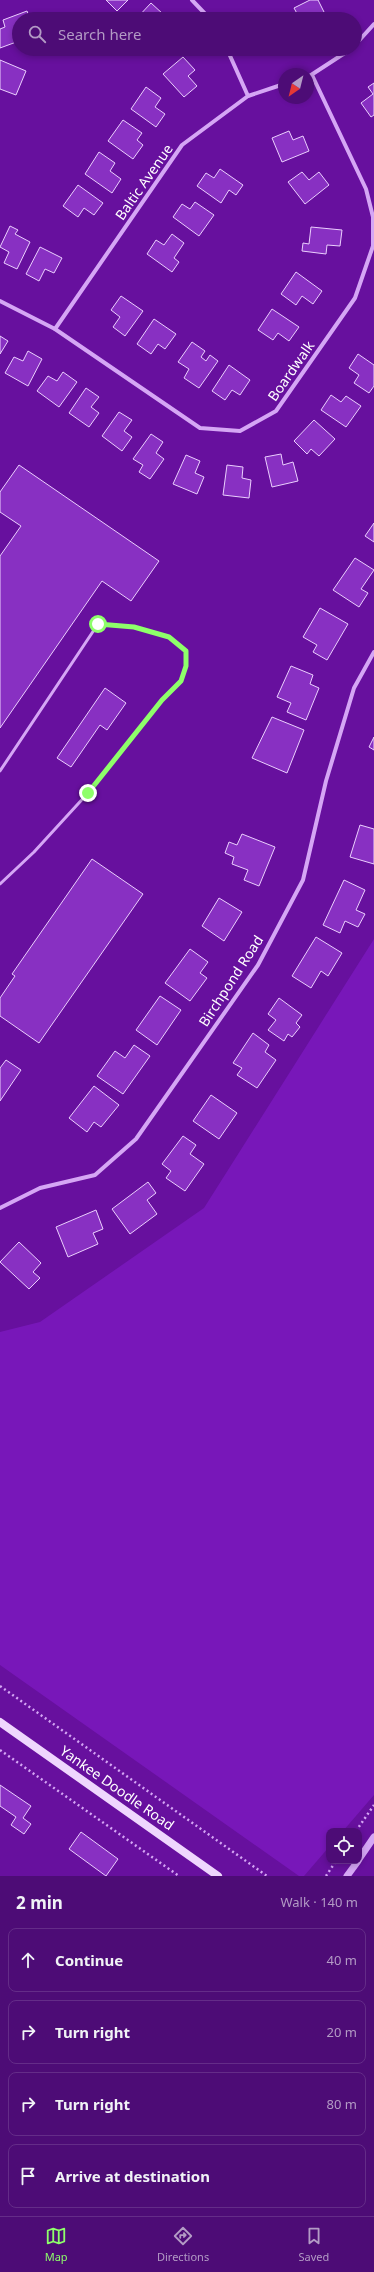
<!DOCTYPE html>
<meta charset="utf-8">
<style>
body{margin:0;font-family:"Noto Sans",sans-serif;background:#54157b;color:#f1f3f6}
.controls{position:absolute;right:12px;bottom:12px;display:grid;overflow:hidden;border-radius:8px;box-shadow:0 2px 6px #0003}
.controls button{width:36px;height:36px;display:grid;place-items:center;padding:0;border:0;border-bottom:1px solid #642c88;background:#4d0c76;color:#f1f3f6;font:20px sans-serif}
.compass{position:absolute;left:278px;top:68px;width:36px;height:36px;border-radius:50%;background:#4d0c76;box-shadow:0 2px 6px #0003;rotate:215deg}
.stop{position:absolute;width:12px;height:12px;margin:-9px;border:3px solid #8eff6a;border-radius:50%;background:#fff}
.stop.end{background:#8eff6a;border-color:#fff;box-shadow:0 1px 4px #0008}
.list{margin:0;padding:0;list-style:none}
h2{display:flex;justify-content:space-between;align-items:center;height:52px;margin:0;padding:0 16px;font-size:17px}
h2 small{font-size:13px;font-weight:400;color:#b39bc5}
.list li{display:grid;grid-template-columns:26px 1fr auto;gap:12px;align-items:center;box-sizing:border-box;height:64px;margin:0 8px 8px;padding:0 8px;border:1px solid #642c88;border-radius:8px}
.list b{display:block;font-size:15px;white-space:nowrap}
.list em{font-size:13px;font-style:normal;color:#b39bc5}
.icon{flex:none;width:22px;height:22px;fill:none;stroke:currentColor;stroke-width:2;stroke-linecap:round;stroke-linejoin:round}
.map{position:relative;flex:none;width:374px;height:1876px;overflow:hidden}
.search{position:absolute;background:#4d0c76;box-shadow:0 2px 6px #0003;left:12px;right:12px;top:12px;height:44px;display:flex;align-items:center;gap:10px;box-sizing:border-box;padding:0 14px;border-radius:22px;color:#b39bc5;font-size:15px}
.sheet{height:340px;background:#4d0c76}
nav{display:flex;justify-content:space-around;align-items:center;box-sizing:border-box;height:56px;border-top:1px solid #642c88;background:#4d0c76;font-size:11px;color:#b39bc5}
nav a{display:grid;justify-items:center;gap:2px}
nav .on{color:#8eff6a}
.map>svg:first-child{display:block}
.green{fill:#7817b9}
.building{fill:#8830c2;stroke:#ebcffe}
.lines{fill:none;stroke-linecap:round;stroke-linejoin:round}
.path{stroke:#d5a6f5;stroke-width:2.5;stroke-dasharray:2 3;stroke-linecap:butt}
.service{stroke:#d5a6f5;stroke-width:3}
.minor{stroke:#d5a6f5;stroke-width:4}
.tertiary{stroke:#d5a6f5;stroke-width:7}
.secondary{stroke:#efd6fe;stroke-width:8}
.route{stroke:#8eff6a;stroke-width:5}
.labels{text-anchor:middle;stroke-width:3.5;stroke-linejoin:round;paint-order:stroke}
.street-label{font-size:14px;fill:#fff;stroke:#67109e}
</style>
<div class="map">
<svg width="374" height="1876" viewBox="0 0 374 1876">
<rect width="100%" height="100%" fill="#67109e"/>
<polygon class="green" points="374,939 374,1795 343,1831 329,1831 329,1847 304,1876 299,1876 0,1665 0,1332 40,1322 204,1208"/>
<g class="building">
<polygon points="106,0 128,0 117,11"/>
<polygon points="310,0 318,0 327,18 300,19 294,8"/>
<polygon points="151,3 163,14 158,19 136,19"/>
<polygon points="27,11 30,19 19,19 19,41 0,48 0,29 5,27 3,20"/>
<polygon points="281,13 285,19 272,19"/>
<polygon points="183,57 195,70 188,76 197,86 184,97 163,74"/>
<polygon points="0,60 26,71 16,95 0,89"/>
<polygon points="374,83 374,115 371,117 361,103 373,94 368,87"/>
<polygon points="146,87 161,98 155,107 165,114 156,127 131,109"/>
<polygon points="123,120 142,133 137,140 143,145 133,159 108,141"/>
<polygon points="289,131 293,140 303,136 309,151 282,162 272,138"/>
<polygon points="99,152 115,163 110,171 121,179 112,193 85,174"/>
<polygon points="220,169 243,185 236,195 229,190 221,203 197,186 206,173 214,178"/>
<polygon points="302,172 309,180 319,172 329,185 305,204 288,182"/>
<polygon points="78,185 103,203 94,215 84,208 78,217 63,206"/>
<polygon points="195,202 214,215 199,236 173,217 182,204 190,209"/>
<polygon points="10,226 18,230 15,234 30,242 17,269 4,263 9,252 0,247"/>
<polygon points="311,227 342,230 340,246 327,245 326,254 302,251 303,243 309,244"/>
<polygon points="172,234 184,243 174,258 179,262 172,272 147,254 156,240 164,245"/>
<polygon points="40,247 62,258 54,273 45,269 39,281 26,274"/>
<polygon points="296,272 322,291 313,304 302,296 296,305 281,294"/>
<polygon points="121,296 143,311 125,336 113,327 120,317 111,310"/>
<polygon points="272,309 299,327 289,341 278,333 273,340 258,330"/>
<polygon points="154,319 176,334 165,349 158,344 151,354 137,344"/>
<polygon points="0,336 8,341 0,354"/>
<polygon points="192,342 205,351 201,357 206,361 210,355 218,361 199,388 184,378 189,369 178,362"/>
<polygon points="28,351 42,359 28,386 5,373 14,357 23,361"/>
<polygon points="358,354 374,365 374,386 369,393 354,383 359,375 349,368"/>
<polygon points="229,365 250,380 240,395 232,390 225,400 212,391"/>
<polygon points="63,372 77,382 59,407 37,391 48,376 57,381"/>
<polygon points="86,388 99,397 91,407 99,413 89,427 69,413"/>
<polygon points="331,395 341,402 346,396 361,406 346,427 321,410"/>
<polygon points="119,412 132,420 124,431 132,437 122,451 102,436"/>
<polygon points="314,420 335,439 319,456 311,449 307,454 294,441"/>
<polygon points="151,434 163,442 156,453 164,459 150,479 139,472 143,465 133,459"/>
<polygon points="281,454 283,465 293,462 298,481 272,487 265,457"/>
<polygon points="186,455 200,461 195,473 204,477 197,494 173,484"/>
<polygon points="19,465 159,561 131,601 102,581 0,728 0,556 21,526 0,512 0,492"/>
<polygon points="227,465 243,467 242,478 251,480 249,498 223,495"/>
<polygon points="374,523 374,542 365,536"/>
<polygon points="355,558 374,570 361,589 368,593 359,607 333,590"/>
<polygon points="320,608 348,624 327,660 313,652 317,645 303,637"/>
<polygon points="291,666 313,675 310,684 319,688 306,720 287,712 291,703 277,697"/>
<polygon points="105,688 126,703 107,730 100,725 71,767 57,758"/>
<polygon points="272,717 304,730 287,773 252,758"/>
<polygon points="374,737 374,750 369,747"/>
<polygon points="360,825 374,829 374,864 350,857"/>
<polygon points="242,834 275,847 259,886 244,880 248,870 232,864 234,857 225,853 229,842 237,845"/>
<polygon points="92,859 143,894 39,1043 0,1016 0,998 15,976 12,974"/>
<polygon points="344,880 365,890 356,910 365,914 358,927 345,921 340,933 323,925"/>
<polygon points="219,898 242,912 224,941 202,926"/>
<polygon points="316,937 342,953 328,976 321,971 311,988 292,976"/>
<polygon points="190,949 208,962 200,973 207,978 190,1001 165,983"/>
<polygon points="160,996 181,1010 157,1045 136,1030"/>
<polygon points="279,998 302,1015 296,1023 300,1027 292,1037 288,1034 284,1041 268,1030 276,1020 268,1014"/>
<polygon points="253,1033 269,1045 265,1052 276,1060 257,1088 237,1075 242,1068 233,1063"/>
<polygon points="134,1045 150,1056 123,1094 97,1076 115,1051 125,1058"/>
<polygon points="6,1060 21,1070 0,1101 0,1068"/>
<polygon points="94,1086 119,1105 101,1127 94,1122 87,1132 69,1118"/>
<polygon points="211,1095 237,1113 219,1139 193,1121"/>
<polygon points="183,1136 196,1145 190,1154 204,1164 185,1191 166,1178 171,1171 162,1164"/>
<polygon points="148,1182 156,1193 147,1200 157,1214 130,1234 112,1209"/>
<polygon points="96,1210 103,1229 93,1233 98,1244 68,1257 56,1227"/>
<polygon points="19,1242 41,1263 33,1272 40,1278 29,1289 0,1262"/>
<polygon points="0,1785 31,1806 23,1818 31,1824 24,1834 11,1825 16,1817 0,1806"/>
<polygon points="81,1832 118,1859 106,1876 69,1849"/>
</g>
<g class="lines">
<g class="path">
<polyline points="0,1686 267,1876"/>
<polyline points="0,1750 179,1876"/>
<polyline points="356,1831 374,1805"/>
<polyline points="326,1876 336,1861"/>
</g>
<polyline class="service" points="0,771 98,624 134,627 169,637 186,651 186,666 181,681 162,700 88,793 34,852 0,884"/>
<g class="minor">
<polyline points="192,0 210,19"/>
<polyline points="355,45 374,24"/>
<polyline points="227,49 248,96"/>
<polyline points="308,77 351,49"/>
<polyline points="0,301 55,329 200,428 240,431 276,411 355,298 373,246 373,217 366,189 312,75"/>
<polyline points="55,329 182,145 248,96 284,84"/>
<polyline points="0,1208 40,1188 95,1175 136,1139 258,965 303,880 326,781 354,688 374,652"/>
</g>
<g class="tertiary">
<polyline points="359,1859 374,1837"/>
<polyline points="347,1876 358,1861"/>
</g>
<polyline class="secondary" points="0,1722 218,1876"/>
</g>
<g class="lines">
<polyline class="route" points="88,793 162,700 181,681 186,666 186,651 169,637 134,627 98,624"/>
</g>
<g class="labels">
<g class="street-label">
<text transform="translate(144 182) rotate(-55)" y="5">Baltic Avenue</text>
<text transform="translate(291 371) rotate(-55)" y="5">Boardwalk</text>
<text transform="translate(231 981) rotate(-57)" y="5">Birchpond Road</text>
<text transform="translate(117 1788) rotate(35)" y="5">Yankee Doodle Road</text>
</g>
</g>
</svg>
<div class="controls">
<button><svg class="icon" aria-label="locate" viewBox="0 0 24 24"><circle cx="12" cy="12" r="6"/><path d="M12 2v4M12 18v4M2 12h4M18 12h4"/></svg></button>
</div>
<svg class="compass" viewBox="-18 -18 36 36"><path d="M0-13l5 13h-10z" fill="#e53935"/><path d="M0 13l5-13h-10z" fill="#b39bc5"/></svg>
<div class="stop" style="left:98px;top:624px"></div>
<div class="stop end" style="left:88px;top:793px"></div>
<div class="search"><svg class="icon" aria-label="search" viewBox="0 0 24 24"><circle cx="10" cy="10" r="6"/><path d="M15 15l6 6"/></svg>Search here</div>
</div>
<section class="sheet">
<h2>2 min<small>Walk · 140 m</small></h2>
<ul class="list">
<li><svg class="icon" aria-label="ahead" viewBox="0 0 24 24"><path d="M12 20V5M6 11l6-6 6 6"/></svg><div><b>Continue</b></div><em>40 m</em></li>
<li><svg class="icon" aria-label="right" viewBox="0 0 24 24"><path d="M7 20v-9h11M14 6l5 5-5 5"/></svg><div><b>Turn right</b></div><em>20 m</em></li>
<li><svg class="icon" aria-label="right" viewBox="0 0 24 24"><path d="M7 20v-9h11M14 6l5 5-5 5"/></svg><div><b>Turn right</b></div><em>80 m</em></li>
<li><svg class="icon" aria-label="arrive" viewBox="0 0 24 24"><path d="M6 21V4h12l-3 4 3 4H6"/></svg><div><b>Arrive at destination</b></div></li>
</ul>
</section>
<nav>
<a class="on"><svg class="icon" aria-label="map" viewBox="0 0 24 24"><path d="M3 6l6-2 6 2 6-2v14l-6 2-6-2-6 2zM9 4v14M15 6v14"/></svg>Map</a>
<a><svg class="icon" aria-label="directions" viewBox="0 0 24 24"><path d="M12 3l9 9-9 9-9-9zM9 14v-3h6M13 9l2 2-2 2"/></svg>Directions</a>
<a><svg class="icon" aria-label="saved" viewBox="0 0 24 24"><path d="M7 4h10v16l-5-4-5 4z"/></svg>Saved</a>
</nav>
